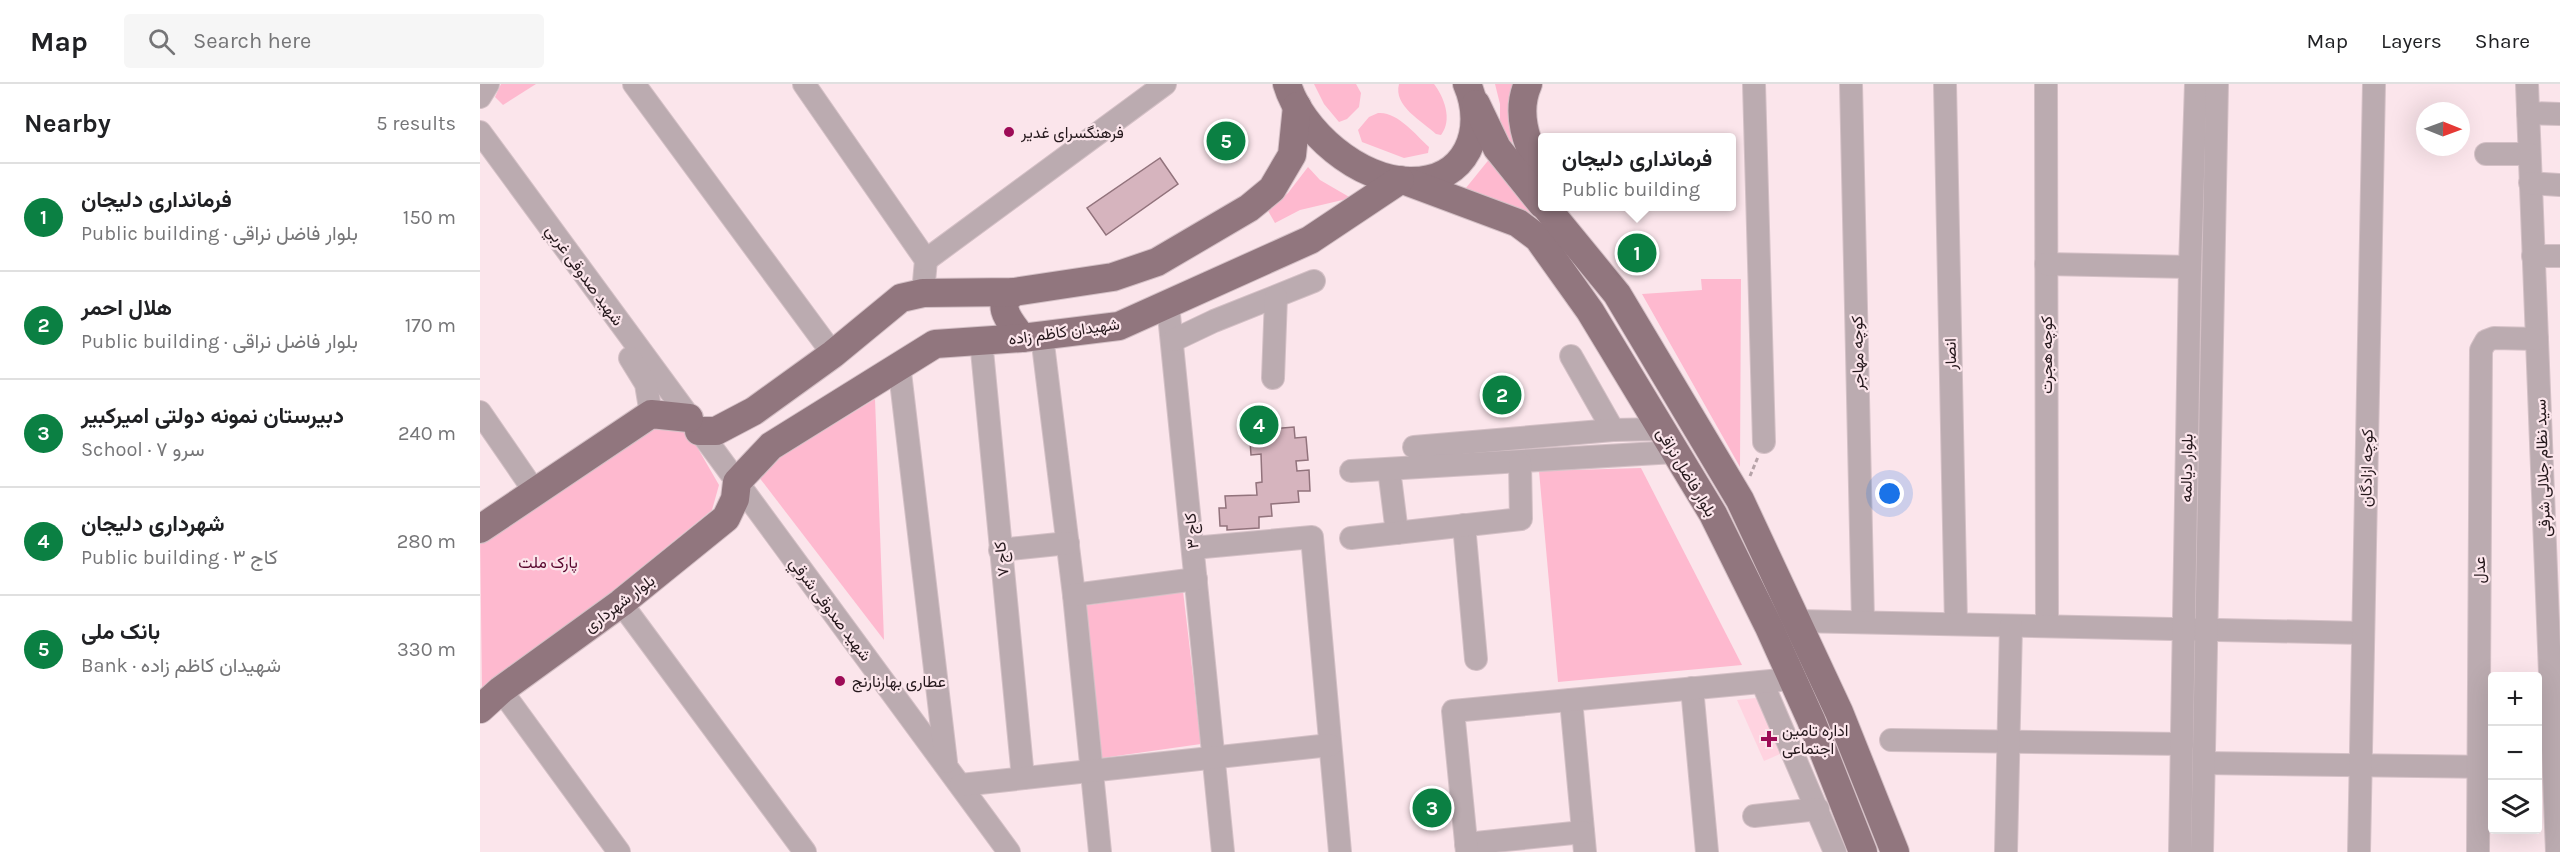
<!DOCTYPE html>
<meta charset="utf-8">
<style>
body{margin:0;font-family:Karla,Vazirmatn,sans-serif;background:#f6f6f6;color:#202124}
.controls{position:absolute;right:18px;bottom:18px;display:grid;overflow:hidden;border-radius:6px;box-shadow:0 6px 24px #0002}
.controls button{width:54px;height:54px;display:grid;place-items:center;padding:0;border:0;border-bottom:2px solid #e0e0e0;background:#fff;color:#202124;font:30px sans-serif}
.compass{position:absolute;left:1936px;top:18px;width:54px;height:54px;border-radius:50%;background:#fff;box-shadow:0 6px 24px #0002;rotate:91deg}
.you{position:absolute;left:1410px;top:410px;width:21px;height:21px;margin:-15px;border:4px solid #fff;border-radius:50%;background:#1a73e8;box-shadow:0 0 0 9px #1a73e833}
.badge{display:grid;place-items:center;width:39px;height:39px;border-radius:50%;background:#0b8043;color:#fff;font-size:20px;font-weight:700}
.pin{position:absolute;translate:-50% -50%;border:3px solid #fff;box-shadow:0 2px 6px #0006}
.popup{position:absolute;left:1058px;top:49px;width:198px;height:78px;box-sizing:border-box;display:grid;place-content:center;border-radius:6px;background:#fff;filter:drop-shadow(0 2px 4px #0005);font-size:20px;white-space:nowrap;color:#757577}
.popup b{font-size:22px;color:#202124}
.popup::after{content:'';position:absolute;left:50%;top:100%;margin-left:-12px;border:12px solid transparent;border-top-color:#fff}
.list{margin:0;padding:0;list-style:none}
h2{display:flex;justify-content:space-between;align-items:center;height:78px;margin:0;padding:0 24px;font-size:26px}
h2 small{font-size:20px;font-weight:400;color:#757577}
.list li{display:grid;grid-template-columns:39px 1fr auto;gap:18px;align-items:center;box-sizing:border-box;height:108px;padding:0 24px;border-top:2px solid #e0e0e0}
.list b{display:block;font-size:22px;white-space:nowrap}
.list p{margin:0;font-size:20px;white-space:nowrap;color:#757577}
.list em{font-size:20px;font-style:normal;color:#757577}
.icon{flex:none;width:33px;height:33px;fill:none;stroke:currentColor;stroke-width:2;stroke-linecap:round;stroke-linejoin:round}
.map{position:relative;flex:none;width:2080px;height:768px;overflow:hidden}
header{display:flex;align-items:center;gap:36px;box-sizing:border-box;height:84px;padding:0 30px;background:#fff;border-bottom:2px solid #e0e0e0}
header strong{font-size:28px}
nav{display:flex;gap:33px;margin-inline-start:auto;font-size:21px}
.search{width:420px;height:54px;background:#f6f6f6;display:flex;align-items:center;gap:15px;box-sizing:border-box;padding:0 21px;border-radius:6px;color:#757577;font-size:22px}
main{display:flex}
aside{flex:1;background:#fff}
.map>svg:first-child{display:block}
.built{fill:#ffd3e0}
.green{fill:#feb9cf}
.building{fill:#d6b4be;stroke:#92737c;stroke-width:1.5}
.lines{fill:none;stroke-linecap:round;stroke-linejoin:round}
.minor-casing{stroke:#d4c0c6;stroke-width:24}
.major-casing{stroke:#d4c0c6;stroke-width:30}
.path{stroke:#b6a3a8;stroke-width:3;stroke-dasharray:4.5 3;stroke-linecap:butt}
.minor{stroke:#bbabb0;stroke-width:22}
.major{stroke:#91767e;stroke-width:28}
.poi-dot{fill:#9d0b56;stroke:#fbe5eb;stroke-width:2}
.labels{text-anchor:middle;stroke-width:4.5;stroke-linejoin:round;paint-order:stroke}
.poi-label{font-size:16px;fill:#25181c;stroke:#fbe5eb;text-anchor:start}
.street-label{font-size:16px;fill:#25181c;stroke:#fbe5eb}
.park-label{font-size:16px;fill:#58072e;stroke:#fbe5eb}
</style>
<header>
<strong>Map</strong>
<div class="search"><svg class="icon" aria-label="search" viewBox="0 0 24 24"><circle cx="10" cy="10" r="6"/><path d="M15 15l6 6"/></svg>Search here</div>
<nav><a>Map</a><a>Layers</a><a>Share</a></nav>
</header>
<main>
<aside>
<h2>Nearby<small>5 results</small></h2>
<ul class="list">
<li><span class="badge">1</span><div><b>فرمانداری دلیجان</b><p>Public building · بلوار فاضل نراقی</p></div><em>150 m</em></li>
<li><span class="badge">2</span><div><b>هلال احمر</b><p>Public building · بلوار فاضل نراقی</p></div><em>170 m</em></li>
<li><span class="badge">3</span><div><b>دبیرستان نمونه دولتی امیرکبیر</b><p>School · سرو ۷</p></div><em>240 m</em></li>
<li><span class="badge">4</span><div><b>شهرداری دلیجان</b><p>Public building · کاج ۳</p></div><em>280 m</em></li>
<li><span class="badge">5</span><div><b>بانک ملی</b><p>Bank · شهیدان کاظم زاده</p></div><em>330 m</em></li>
</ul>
</aside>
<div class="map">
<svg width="2080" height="768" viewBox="0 0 2080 768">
<rect width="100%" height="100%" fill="#fbe5eb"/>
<polygon class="built" points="1285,613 1309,666 1284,677 1257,616"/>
<g class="green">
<polygon points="21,0 56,0 23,21 15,13"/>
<polygon points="834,0 876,0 881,9 879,23 867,35 859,38 844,20"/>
<path d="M 919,0 L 954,0 C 964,13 973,36 961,51 L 956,50 C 942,37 913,22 919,0 Z"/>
<polygon points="1015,0 1037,0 1032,63 1020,52 1020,20"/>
<path d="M 898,29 C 917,27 936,51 949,63 L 948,69 L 924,74 L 882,58 L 878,46 L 889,33 Z"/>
<polygon points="1011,73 1071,145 1106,196 1101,199 981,110"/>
<polygon points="828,83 840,96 871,114 820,126 795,139 787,125 808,109"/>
<polygon points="1221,195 1261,195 1260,383 1162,210 1222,206"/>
<polygon points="395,315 404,556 275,388"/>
<polygon points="167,334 205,342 239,401 232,426 135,505 30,582 2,608 0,450"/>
<polygon points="1161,384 1262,581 1078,598 1059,387"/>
<polygon points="703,507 721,660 622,674 603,522"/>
</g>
<g class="building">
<polygon points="680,74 698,100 626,151 607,124"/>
<polygon points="814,343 815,354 826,353 828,376 816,377 817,387 829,386 830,407 818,407 819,418 791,420 792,432 779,433 779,444 747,446 747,442 740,442 739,424 746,424 745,412 777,411 776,399 782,398 781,370 771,371 770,357 780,356 779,346"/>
</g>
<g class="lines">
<defs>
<g id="minor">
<polyline points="154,0 353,270"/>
<polyline points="324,0 446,176 443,209"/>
<polyline points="1274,0 1284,358"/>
<polyline points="1371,0 1383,537"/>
<polyline points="1465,0 1476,540"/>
<polyline points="1566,0 1567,542"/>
<polyline points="2047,0 2077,768"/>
<polyline points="0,13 8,0"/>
<polyline points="2048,29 2080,30"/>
<polyline points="0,48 529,768"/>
<polyline points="2006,70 2049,70"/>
<polyline points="2050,99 2080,101"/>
<polyline points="2053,172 2080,172"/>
<polyline points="446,176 685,0"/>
<polyline points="1566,180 1710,183"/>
<polyline points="688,221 743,768"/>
<polyline points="562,252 594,511 620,768"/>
<polyline points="501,256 543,694"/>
<polyline points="694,256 734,237 834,197"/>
<polyline points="1091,272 1133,346"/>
<polyline points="150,274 166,300 171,330"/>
<polyline points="419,280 466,678"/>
<polyline points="793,294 796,213"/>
<polyline points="0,328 55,408"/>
<polyline points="934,363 1133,346 1181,345"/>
<polyline points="909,385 917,449"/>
<polyline points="871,387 1195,368"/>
<polyline points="984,441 996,575"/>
<polyline points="871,454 1041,435 1040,379"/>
<polyline points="713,464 832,453 860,768"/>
<polyline points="520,466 588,459"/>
<polyline points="594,511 716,495"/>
<polyline points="141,519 325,768"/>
<polyline points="1317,537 1883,549"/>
<polyline points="1282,598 1355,768"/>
<polyline points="1212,604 1227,768"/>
<polyline points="21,606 139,768"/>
<polyline points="1091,616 1105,768"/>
<polyline points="1411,656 1702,660"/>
<polyline points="1724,679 2012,683"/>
<polyline points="481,701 850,661"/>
<polyline points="1274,732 1338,725"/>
<polyline points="986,760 1103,748"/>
<polyline points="987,768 973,627 1312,595"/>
<polyline points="1526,768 1531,542"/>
<polyline points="1700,768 1710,183 1716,0"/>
<polyline points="1722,768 1737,0"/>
<polyline points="1879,768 1894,0"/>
<polyline points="1998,768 2001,266 2006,257 2014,254 2057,255"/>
</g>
<g id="major">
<path d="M 807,0 C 821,47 879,97 930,97 C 987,98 1007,46 987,0"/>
<path d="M 1048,0 C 1035,29 1047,62 1062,87"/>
<polyline points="996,20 1017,64 1062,120"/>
<polyline points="928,98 1038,139 1058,154 1110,227 1233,430 1289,543 1331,636 1383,768"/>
<polyline points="1065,122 1137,210 1260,416 1359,628 1415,768"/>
<path d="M 534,208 C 513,222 532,239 542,254"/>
<polyline points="219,347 236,347 274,327 353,270 421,214 443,209 534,208 633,193 677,178 769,124 792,105 812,71 817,22"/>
<polyline points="0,445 171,330 209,334"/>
<polyline points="0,625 21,606 141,519 246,434 255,415 257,398 291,362 455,260 542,254 639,242 830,156 920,96"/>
</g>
</defs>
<use href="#minor" class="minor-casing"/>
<use href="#major" class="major-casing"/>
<polyline class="path" points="1270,392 1278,373"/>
<use href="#minor" class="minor"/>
<use href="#major" class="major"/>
</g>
<g class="poi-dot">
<circle cx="529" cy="48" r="6"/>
<circle cx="360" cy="597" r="6"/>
<path d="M1286 646h6v6h6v6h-6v6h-6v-6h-6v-6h6z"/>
</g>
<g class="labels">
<g class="poi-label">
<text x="541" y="54">فرهنگسرای غدیر</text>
<text x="372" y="603">عطاری بهارنارنج</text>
<text x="1302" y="652">اداره تامین<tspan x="1302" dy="18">اجتماعی</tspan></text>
</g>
<g class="street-label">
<text transform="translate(105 191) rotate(54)" y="6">شهید صدوقی غربي</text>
<text transform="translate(584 247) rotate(-8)" y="6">شهیدان کاظم زاده</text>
<text transform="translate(1377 269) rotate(-91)" y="6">کوچه مهاجر</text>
<text transform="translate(1470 270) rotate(-91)" y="6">انصار</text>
<text transform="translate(1566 271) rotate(-90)" y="6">کوچه هجرت</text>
<text transform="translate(1706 384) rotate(-89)" y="6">بلوار دیالمه</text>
<text transform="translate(1886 384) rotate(-89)" y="6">کوچه ازادگان</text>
<text transform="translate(2062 384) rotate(-92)" y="6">سید نظام جلالی شرقی</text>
<text transform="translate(1207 388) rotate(59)" y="6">بلوار فاضل نراقی</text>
<text transform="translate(711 447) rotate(-95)" y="6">کاج ۳</text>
<text transform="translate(521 475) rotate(-96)" y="6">کاج ۷</text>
<text transform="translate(1999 486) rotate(-90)" y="6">عدل</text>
<text transform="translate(139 519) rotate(-37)" y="6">بلوار شهرداری</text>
<text transform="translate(351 525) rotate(53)" y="6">شهید صدوقی شرقي</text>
</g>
<g class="park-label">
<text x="68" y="484">پارک ملت</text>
</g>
</g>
</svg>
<div class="controls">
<button>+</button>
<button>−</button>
<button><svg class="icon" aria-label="layers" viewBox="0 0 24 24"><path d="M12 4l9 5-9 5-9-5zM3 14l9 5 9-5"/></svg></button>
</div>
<svg class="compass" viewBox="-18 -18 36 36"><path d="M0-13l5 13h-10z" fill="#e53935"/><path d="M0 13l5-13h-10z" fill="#757577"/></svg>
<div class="you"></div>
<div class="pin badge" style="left:1157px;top:169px">1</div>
<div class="popup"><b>فرمانداری دلیجان</b>Public building</div>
<div class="pin badge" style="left:1022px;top:311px">2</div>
<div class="pin badge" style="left:952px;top:724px">3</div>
<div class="pin badge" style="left:779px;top:341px">4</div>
<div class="pin badge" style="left:746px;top:57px">5</div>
</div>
</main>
